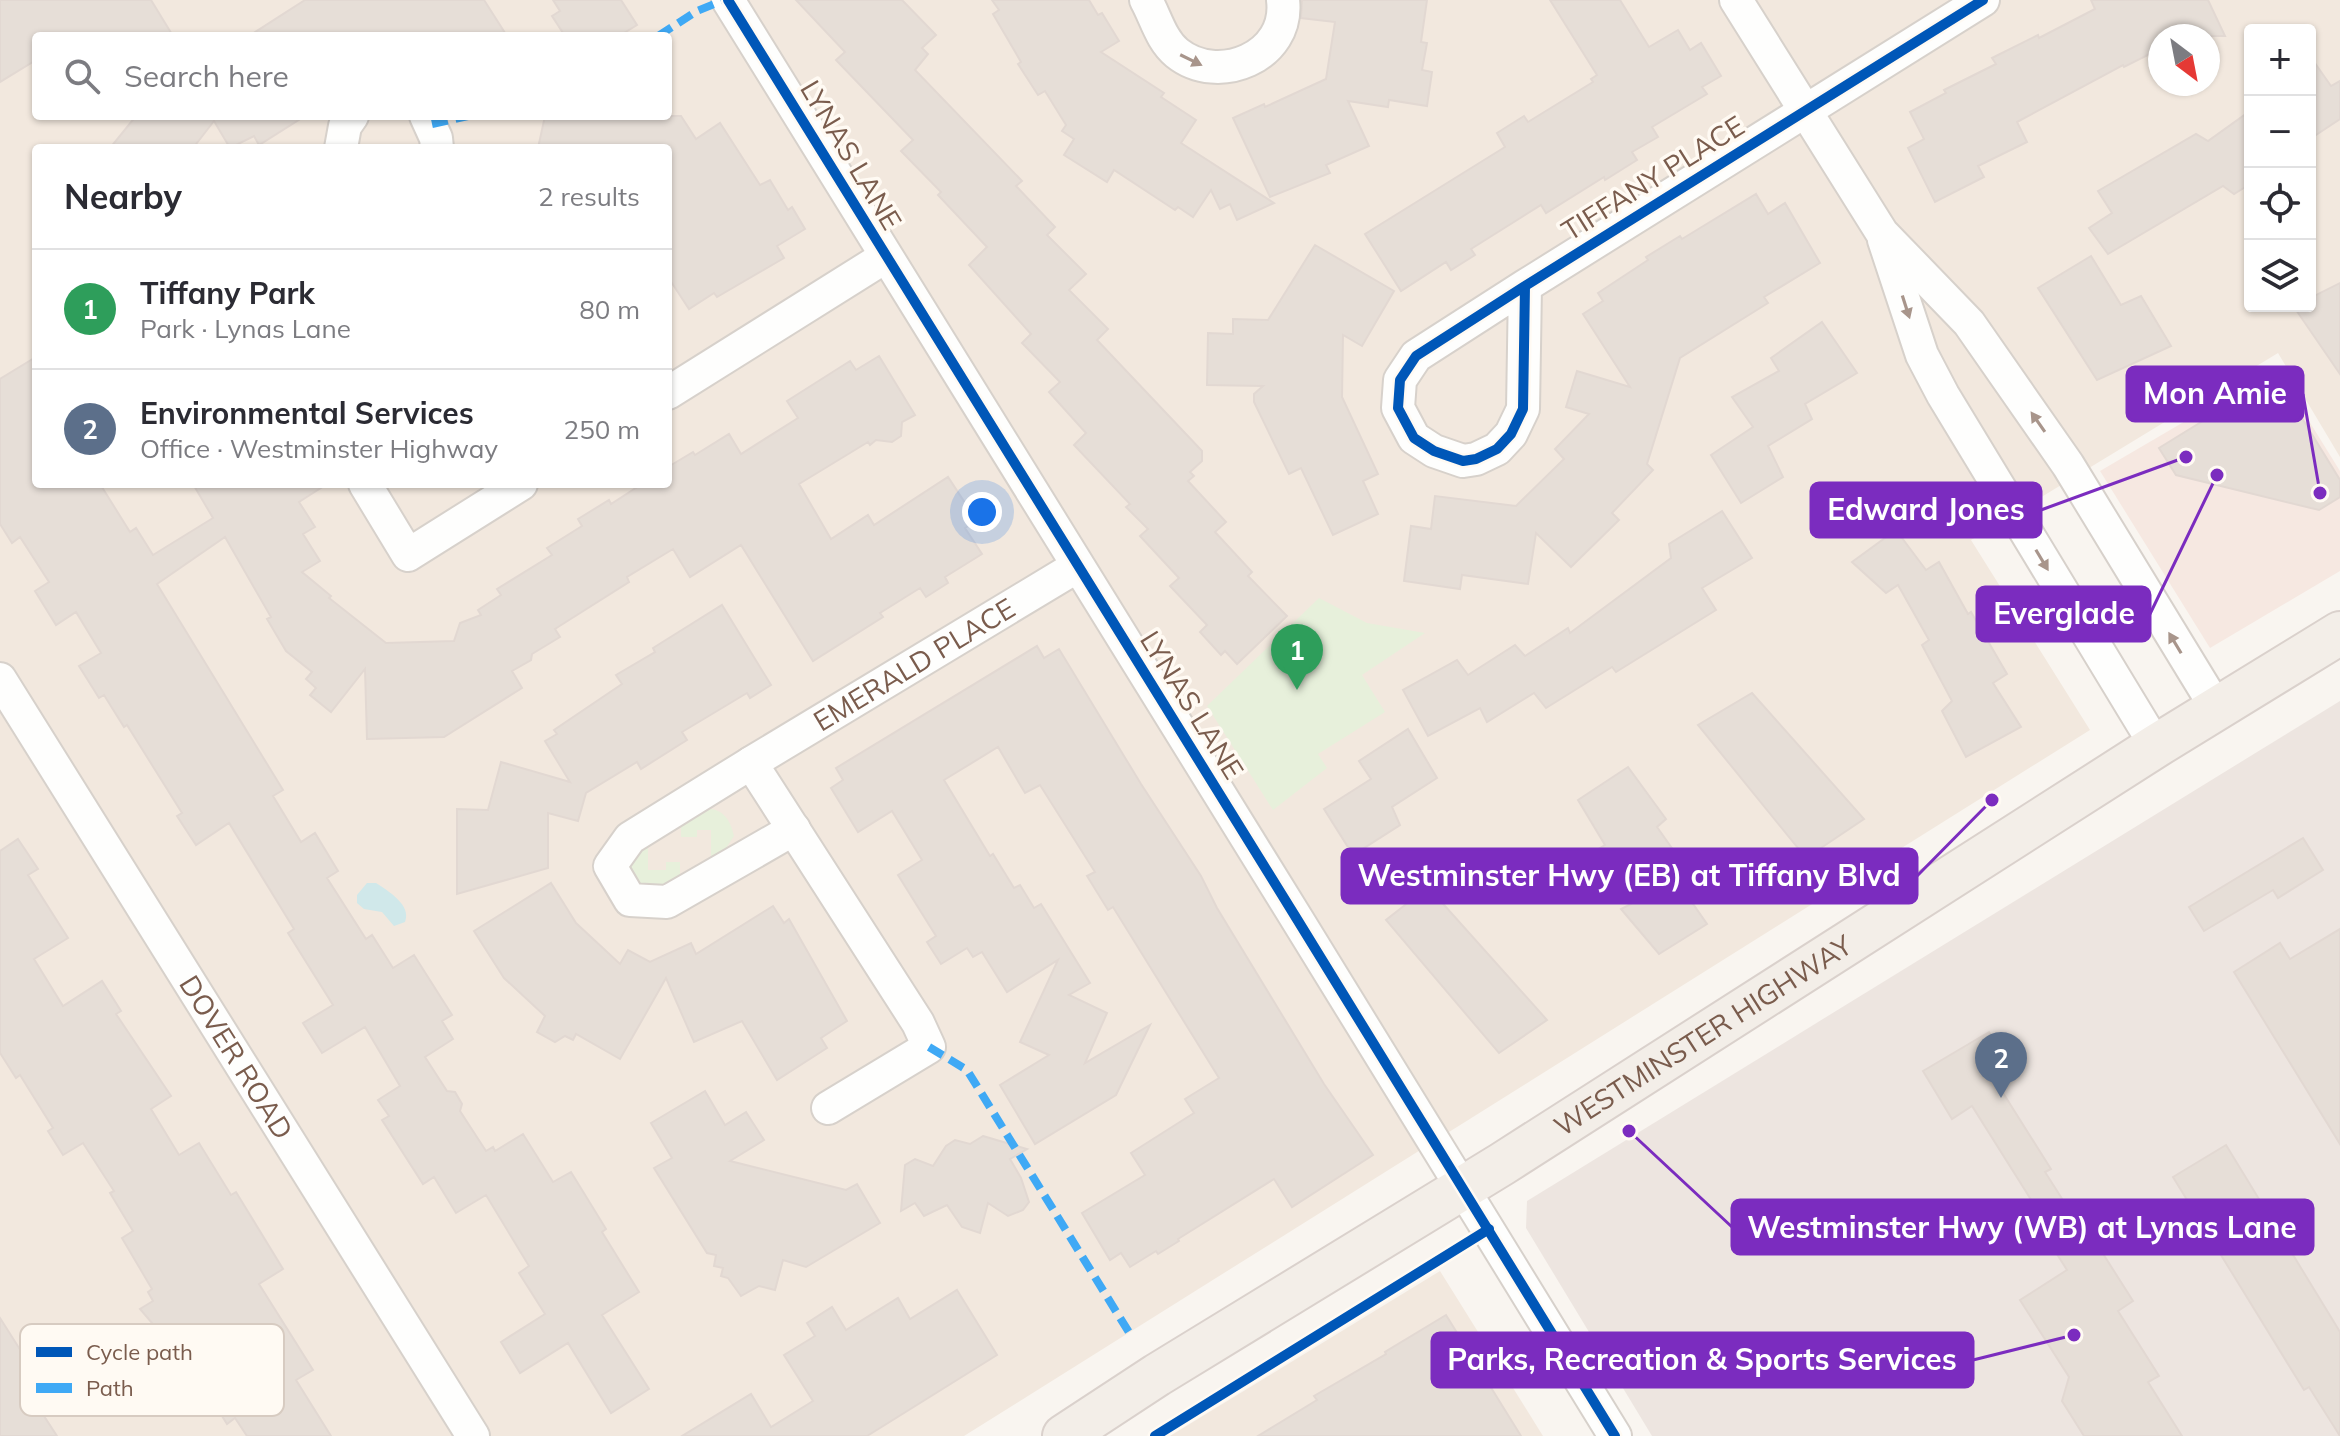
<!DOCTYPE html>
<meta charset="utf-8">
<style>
body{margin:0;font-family:Mulish,sans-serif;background:#f7f7f7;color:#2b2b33}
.controls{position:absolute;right:24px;top:24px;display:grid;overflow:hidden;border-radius:8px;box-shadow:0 2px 6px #0004}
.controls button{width:72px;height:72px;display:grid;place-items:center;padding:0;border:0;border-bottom:2px solid #e1e1e2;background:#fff;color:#2b2b33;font:40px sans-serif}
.compass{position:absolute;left:2148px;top:24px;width:72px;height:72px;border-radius:50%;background:#fff;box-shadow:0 2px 6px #0004;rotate:148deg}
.you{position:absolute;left:982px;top:512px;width:28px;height:28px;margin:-20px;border:6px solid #fff;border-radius:50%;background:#1a73e8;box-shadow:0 0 0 12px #1a73e833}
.badge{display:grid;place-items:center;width:52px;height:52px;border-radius:50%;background:#111827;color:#fff;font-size:26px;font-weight:700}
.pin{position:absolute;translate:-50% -66px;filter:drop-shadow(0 2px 4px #0008)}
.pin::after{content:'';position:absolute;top:42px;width:28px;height:24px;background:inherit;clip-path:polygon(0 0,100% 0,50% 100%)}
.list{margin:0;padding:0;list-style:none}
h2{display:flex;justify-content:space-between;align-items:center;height:104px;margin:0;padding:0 32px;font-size:34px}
h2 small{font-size:26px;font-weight:400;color:#7c7c81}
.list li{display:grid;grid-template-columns:52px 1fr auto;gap:24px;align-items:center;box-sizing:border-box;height:120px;padding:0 32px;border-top:2px solid #e1e1e2}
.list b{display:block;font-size:30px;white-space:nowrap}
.list p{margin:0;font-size:26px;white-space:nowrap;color:#7c7c81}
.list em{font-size:26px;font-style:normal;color:#7c7c81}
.icon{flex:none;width:44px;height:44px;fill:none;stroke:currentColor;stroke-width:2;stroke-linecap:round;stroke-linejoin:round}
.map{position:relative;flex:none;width:2340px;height:1436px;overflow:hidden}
.search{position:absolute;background:#fff;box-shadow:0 2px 6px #0004;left:32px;top:32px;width:640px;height:88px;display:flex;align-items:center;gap:20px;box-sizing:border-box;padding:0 28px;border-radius:8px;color:#7c7c81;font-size:30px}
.panel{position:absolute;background:#fff;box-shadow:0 2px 6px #0004;left:32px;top:144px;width:640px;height:344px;border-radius:8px}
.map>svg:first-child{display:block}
.residential{fill:#f2e8de;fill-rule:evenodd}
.commercial{fill:#f6e8e1}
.industrial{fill:#ede5e0}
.green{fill:#e7f0db}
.water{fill:#d0e8ea}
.building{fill:#e6ded7;stroke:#e2d8d2;stroke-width:2}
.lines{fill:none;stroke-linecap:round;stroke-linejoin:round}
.minor-casing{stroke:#d7d1cb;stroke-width:36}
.major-casing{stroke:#dad1cc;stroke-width:46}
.minor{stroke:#fefefd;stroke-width:32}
.major{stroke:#f3eee8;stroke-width:42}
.quiet{stroke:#3fa9f5;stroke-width:8;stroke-dasharray:16 8;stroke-linecap:butt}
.cycleway-casing{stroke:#fffaf3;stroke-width:15}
.cycleway{stroke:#0057b8;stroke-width:10}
.oneway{fill:#a8958b}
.labels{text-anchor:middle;stroke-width:7;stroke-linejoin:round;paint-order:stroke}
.street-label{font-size:28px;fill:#7a5c4d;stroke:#fffaf3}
.key{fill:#fffaf3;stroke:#d7cbc1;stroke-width:2}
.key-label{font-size:22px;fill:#7a5c4d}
.leader{fill:none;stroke:#7b2cbf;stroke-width:3}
.callout-dot{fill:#7b2cbf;stroke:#fffaf3;stroke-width:3}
.callout{fill:#7b2cbf;stroke:#7b2cbf;stroke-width:3}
.callout-label{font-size:30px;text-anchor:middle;font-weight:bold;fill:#fff}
</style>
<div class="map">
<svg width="2340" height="1436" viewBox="0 0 2340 1436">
<rect width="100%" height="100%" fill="#f9f5f0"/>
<g class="residential">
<path d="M 0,0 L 2340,0 L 2340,457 L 2278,353 L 1971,540 L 2090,730 L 964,1436 L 0,1436 ZM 2250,30 L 2310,30 L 2310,306 L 2250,306 ZM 36,36 L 668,36 L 668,116 L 36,116 ZM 2160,36 L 2208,36 L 2208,84 L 2160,84 ZM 36,148 L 668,148 L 668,484 L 36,484 Z"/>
<polygon points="1440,1271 1543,1436 1170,1436"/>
</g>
<polygon class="commercial" points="2276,368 2340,471 2340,571 2210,648 2100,471"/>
<polygon class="industrial" points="2340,701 2340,1436 1652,1436 1526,1228 1527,1201"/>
<g class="green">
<polygon points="1319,598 1367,623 1425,633 1362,675 1385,712 1318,754 1327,768 1273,810 1207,706"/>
<path d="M 704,808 C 723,809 730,818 734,836 L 724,851 L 711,857 L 711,830 L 697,830 L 697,837 L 681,837 L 681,823 Z"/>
<polygon points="648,842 648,870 666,870 666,862 680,862 680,877 660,890 640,889 628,869 630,860"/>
</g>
<path class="water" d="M 367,883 L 376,883 C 388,891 412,905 405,922 L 394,926 L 382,912 L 364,909 L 357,903 L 357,895 Z"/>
<g class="building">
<polygon points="0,0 151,0 173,36 36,36 36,60 0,82"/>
<polygon points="305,0 484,0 507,36 249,36"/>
<polygon points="553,0 621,0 637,25 619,36 565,36 552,16 560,11"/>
<polygon points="796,0 902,0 936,35 922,48 928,54 915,70 1022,181 1016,186 1055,227 1047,235 1086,274 1069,290 1108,329 1097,340 1202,451 1202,461 1190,472 1194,476 1188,481 1226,522 1215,532 1252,572 1248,576 1287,616 1237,664 1225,651 1221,655 1200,632 1207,625 1170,586 1179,578 1140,536 1148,529 1126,507 1130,504 1074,445 1086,433 1049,392 1060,382 1022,343 1031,334 969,265 987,247 938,195 941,192 901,151 913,140 836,60 845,52"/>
<polygon points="992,0 1089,0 1098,15 1102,13 1119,41 1101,52 1164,93 1161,97 1196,120 1181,143 1274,203 1237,220 1230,204 1220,209 1211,190 1193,217 1178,207 1175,210 1114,170 1107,182 1064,155 1074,139 1062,131 1066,125 1045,91 1038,95 1018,64 1021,62 993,14 999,10"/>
<polygon points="1302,0 1427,0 1421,42 1427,43 1422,70 1432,72 1427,106 1389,100 1388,107 1348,101 1369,146 1326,165 1330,173 1270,197 1233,118 1264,104 1265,107 1326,79 1335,22 1301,18"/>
<polygon points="1550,0 1620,0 1649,47 1678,30 1690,50 1701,43 1721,76 1702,87 1707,94 1652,127 1658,137 1632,152 1637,160 1605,180 1604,177 1546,213 1541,205 1471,249 1475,255 1451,270 1446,262 1401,291 1365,234 1505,147 1497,133 1524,116 1528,122 1593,82 1591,79 1597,75"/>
<polygon points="2091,0 2208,0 2225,36 2160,36 2160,49 2124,67 2123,65 2017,122 2027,142 1978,166 1984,177 1935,202 1908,148 1924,139 1910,112 1946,93 1944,90 1996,64 1992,58 2038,35 2039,38 2095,9"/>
<polygon points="2310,56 2331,86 2340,81 2340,119 2310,139"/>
<polygon points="2250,111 2250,184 2234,194 2223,186 2108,254 2089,228 2112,213 2098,191 2196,134 2208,141"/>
<polygon points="136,116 305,116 259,145 254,136 230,148 214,121 193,148 110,148"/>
<polygon points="545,116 681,116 696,139 720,123 760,185 770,180 788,210 792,207 805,229 777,246 784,258 717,297 714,293 689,309 668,277 668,148 538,148"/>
<polygon points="1756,194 1768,214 1785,203 1820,263 1764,297 1768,303 1680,358 1647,464 1653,470 1612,513 1619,520 1571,567 1536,533 1528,584 1462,575 1460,589 1404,581 1411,526 1431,529 1435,496 1516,506 1564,459 1555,449 1589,414 1566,407 1577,371 1630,387 1583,314 1603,301 1598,293 1648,260 1646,257 1680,236 1682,239"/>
<polygon points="1315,245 1394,291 1362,346 1343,335 1342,397 1378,474 1363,481 1378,514 1333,535 1301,468 1289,474 1254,402 1254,394 1263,386 1207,385 1208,333 1233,334 1233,319 1268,320"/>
<polygon points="2091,256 2121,305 2141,296 2171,346 2097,380 2038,288"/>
<polygon points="2340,283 2340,374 2294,307 2310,306 2310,298"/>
<polygon points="1822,322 1857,373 1805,404 1812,419 1768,446 1783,477 1741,503 1711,455 1753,427 1732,397 1779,371 1771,358"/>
<polygon points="879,356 915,415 902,422 901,436 892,442 876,440 870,445 868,442 799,484 831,539 868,515 874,525 948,477 977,521 965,528 982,554 945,577 948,583 926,597 920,588 880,613 883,617 813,661 741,545 690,577 673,549 627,577 629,582 558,627 555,629 560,637 532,654 531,660 512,671 522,688 444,737 367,739 365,669 331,712 310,695 316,688 306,679 312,672 286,651 267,619 271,617 225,537 157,584 283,790 273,796 301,842 315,833 338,871 327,878 366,939 372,935 393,968 414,955 452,1015 442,1021 453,1039 425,1057 447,1091 455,1092 462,1104 460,1111 486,1151 493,1147 495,1151 523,1134 553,1182 571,1172 606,1229 602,1232 639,1292 602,1315 649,1389 611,1413 568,1343 520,1373 501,1342 545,1314 519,1273 529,1266 486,1195 456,1213 434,1177 423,1184 382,1120 389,1116 378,1100 400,1086 365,1027 322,1053 303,1023 333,1005 288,933 294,929 229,823 196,845 177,816 182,813 127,725 124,727 104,695 99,698 79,666 101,653 76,612 56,625 35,591 49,582 20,537 12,543 0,524 0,379 36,357 36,484 100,484 130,532 136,528 153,555 213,518 193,484 327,484 299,502 315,527 303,534 320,561 302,572 331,596 329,598 386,643 454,641 460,623 481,615 478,610 501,595 497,589 552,555 547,548 582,526 578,519 609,500 611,504 642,484 668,484 668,467 693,452 695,455 729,434 741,454 798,418 787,401 850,361 856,370"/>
<polygon points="2276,376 2340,480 2340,497 2319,510 2176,475 2159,448"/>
<polygon points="1722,511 1752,558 1702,588 1716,610 1616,672 1612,667 1546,708 1534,693 1487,722 1480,708 1428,736 1403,690 1457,660 1468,675 1515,645 1525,656 1568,628 1570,633 1671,558 1669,544"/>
<polygon points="1896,530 1926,570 1939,562 1968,614 1971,612 2007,674 1993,683 2021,727 1966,757 1942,711 1952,701 1922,645 1929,640 1898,585 1886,593 1852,562"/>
<polygon points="722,605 771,685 750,698 747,693 682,732 687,740 641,769 637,762 586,793 578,821 548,813 548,868 457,894 457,809 488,810 501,762 570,782 545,741 557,734 554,730 622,684 616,675 655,652 653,648"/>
<polygon points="1037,646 1044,658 1059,649 1141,784 1201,876 1217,908 1324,1084 1373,1155 1292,1207 1274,1179 1178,1239 1179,1241 1158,1254 1156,1251 1130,1267 1121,1253 1110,1260 1082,1213 1145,1175 1131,1153 1194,1113 1185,1099 1219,1078 1113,907 1108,910 1087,876 1095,872 1040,785 1025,793 998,747 944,780 990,856 993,854 1014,888 1020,885 1034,908 1041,904 1090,983 1069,995 1107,1013 1085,1063 1150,1025 1116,1095 1035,1144 1000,1085 1049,1055 1020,1042 1058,960 1007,992 982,952 973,957 967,948 941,964 927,942 936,936 898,875 922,860 892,811 858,832 831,788 843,780 836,768"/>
<polygon points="1752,693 1864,819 1806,858 1698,725"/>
<polygon points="1408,729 1437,778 1392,807 1400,825 1353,855 1324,809 1371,779 1359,761"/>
<polygon points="1628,767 1666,819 1657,827 1688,871 1675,878 1707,924 1659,954 1621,909 1631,904 1595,851 1605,845 1578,800"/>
<polygon points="2303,838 2323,870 2278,898 2273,890 2204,931 2189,907"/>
<polygon points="18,839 38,869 28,875 68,938 34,959 63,1006 102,981 121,1011 116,1014 171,1096 151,1109 179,1155 199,1143 231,1195 236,1192 283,1269 259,1284 313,1370 296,1380 331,1436 247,1436 235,1418 227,1424 202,1384 153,1415 125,1372 170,1344 140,1309 153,1301 148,1292 152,1289 122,1238 133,1231 110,1193 114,1191 83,1143 63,1155 48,1131 53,1128 20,1075 16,1078 0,1053 0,851"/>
<polygon points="551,883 576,923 620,964 628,950 650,962 691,943 696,954 773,906 784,923 789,919 847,1021 821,1038 827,1048 777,1080 742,1021 694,1042 666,978 620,1059 576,1034 573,1040 565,1036 555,1042 537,1032 545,1016 504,978 474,931"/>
<polygon points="1428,887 1547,1020 1499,1053 1386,920"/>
<polygon points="2340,929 2340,1144 2234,972 2280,943 2290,959"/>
<polygon points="1989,1032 2004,1058 1988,1069 2051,1169 2045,1172 2096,1252 2100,1249 2133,1301 2118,1311 2159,1376 2148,1382 2182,1436 2084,1436 2062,1401 2069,1377 2020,1300 2067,1270 2034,1218 2040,1214 1972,1106 1952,1119 1923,1071"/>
<polygon points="705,1091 725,1125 746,1112 764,1140 730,1161 846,1190 857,1184 880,1223 806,1267 783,1260 775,1290 759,1286 741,1296 728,1278 721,1276 723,1268 714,1266 716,1255 707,1253 654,1168 672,1158 651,1123"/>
<polygon points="983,1136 1027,1149 1010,1159 1021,1178 1029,1202 1023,1210 1008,1216 988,1203 980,1233 962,1227 947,1205 924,1216 915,1203 901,1211 905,1165 915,1159 933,1166 946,1146 955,1140 970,1144"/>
<polygon points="2226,1145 2340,1332 2340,1436 2309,1387 2304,1390 2173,1177"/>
<polygon points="957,1290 997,1355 867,1436 682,1436 751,1394 771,1427 813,1401 784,1355 815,1336 807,1323 832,1307 846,1330 898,1298 910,1319"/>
<polygon points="1446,1315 1521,1436 1258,1436 1317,1400 1314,1396 1386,1354 1385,1352"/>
<polygon points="0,1318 57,1408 44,1416 57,1436 0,1436"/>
</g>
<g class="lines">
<defs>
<g id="minor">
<path d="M 728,0 C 1021,481 1323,955 1615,1436"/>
<path d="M 1146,0 C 1156,18 1161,40 1177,53 C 1218,86 1290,57 1283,0"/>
<polyline points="1736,0 1882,233 1969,323 2068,465 2217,709"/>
<polyline points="426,116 436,138 437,148"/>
<polyline points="341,148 345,126 352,116"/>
<polyline points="1884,240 1922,355 1943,395 2156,746"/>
<polyline points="1525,286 1523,409 1511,434 1497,449 1476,459 1463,461 1434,451 1414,438 1398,408 1400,380 1416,356 1525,286 1983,0"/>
<polyline points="668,393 885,257"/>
<polyline points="365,484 408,555 521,484"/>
<path id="s1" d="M 0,679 L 473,1436"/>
<polyline points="751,763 630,838 610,866 630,900 667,902 794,829"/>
<path id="s2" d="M 828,1108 L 929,1047 L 918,1023 L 751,763 L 1076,567"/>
</g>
<g id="major">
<path id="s3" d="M 1064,1436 L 1157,1375 L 1502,1164 L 2156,746 L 2340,633"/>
</g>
</defs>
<use href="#minor" class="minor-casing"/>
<use href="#major" class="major-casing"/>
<use href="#minor" class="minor"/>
<use href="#major" class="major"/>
<g class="quiet">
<polyline points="658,36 697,11 724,0"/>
<polyline points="432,124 468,116"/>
<polyline points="929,1047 967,1070 1130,1334"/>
</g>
<defs>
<g id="cycleway">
<path d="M 728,0 C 1021,481 1323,955 1615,1436"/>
<polyline points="1525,286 1523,409 1511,434 1497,449 1476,459 1463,461 1434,451 1414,438 1398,408 1400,380 1416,356 1525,286 1983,0"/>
<polyline points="1155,1436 1489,1229"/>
</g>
</defs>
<use href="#cycleway" class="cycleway-casing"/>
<use href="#cycleway" class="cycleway"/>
</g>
<defs><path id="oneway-solid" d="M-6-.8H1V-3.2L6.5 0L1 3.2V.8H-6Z" transform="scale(2)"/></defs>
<g class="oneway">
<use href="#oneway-solid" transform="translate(1191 60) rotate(26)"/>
<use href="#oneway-solid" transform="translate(1906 307) rotate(72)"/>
<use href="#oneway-solid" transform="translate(2038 422) rotate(-125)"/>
<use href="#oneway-solid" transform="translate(2042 560) rotate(59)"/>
<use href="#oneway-solid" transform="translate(2175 643) rotate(-121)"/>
</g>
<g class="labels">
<g class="street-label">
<text transform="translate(851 155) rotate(59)" y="10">LYNAS LANE</text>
<text transform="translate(1653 178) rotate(-32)" y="10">TIFFANY PLACE</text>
<text dy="10" stroke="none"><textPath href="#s2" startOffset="644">EMERALD PLACE</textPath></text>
<text transform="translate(1192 705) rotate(58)" y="10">LYNAS LANE</text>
<text dy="10" stroke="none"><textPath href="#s3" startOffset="754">WESTMINSTER HIGHWAY</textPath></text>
<text dy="10" stroke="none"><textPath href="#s1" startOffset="446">DOVER ROAD</textPath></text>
</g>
</g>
<rect x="20" y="1324" width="264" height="92" rx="12" class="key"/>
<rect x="36" y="1347" width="36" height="10" fill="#0057b8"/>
<rect x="36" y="1383" width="36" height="10" fill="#3fa9f5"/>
<g class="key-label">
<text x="86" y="1360">Cycle path</text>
<text x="86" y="1396">Path</text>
</g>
<path class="leader" d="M2320 493L2303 394M2186 457L2041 510M2217 475L2150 614M1992 800L1917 876M1629 1131L1732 1227M2074 1335L1973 1360"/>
<g class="callout-dot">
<circle cx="2320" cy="493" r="8"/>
<circle cx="2186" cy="457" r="8"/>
<circle cx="2217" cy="475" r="8"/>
<circle cx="1992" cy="800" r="8"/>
<circle cx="1629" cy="1131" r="8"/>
<circle cx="2074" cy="1335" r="8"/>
</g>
<g class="callout">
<rect x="2127" y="367" width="176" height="54" rx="8"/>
<rect x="1811" y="483" width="230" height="54" rx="8"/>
<rect x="1977" y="587" width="173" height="54" rx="8"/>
<rect x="1342" y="849" width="575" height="54" rx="8"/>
<rect x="1732" y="1200" width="581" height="54" rx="8"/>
<rect x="1432" y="1333" width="541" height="54" rx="8"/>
</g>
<g class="callout-label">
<text x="2215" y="404">Mon Amie</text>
<text x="1926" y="520">Edward Jones</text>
<text x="2064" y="624">Everglade</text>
<text x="1629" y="886">Westminster Hwy (EB) at Tiffany Blvd</text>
<text x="2022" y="1238">Westminster Hwy (WB) at Lynas Lane</text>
<text x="1702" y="1370">Parks, Recreation &amp; Sports Services</text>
</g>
</svg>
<div class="controls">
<button>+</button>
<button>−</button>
<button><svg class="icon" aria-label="locate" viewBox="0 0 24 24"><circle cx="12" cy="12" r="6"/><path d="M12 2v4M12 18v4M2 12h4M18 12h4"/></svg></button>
<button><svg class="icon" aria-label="layers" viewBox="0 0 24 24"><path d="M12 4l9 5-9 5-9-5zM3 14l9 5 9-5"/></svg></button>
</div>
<svg class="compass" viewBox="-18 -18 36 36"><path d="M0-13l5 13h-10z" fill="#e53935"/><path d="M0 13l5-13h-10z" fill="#7c7c81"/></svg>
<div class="you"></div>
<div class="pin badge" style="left:1297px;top:690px;background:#2e9e5b">1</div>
<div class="pin badge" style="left:2001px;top:1098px;background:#5c6f8a">2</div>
<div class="search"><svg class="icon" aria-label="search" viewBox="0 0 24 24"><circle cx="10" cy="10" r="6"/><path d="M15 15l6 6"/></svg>Search here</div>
<section class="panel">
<h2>Nearby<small>2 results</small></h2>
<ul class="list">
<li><span class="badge" style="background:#2e9e5b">1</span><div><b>Tiffany Park</b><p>Park · Lynas Lane</p></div><em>80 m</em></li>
<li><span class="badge" style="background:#5c6f8a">2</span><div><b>Environmental Services</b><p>Office · Westminster Highway</p></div><em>250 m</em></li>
</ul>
</section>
</div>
